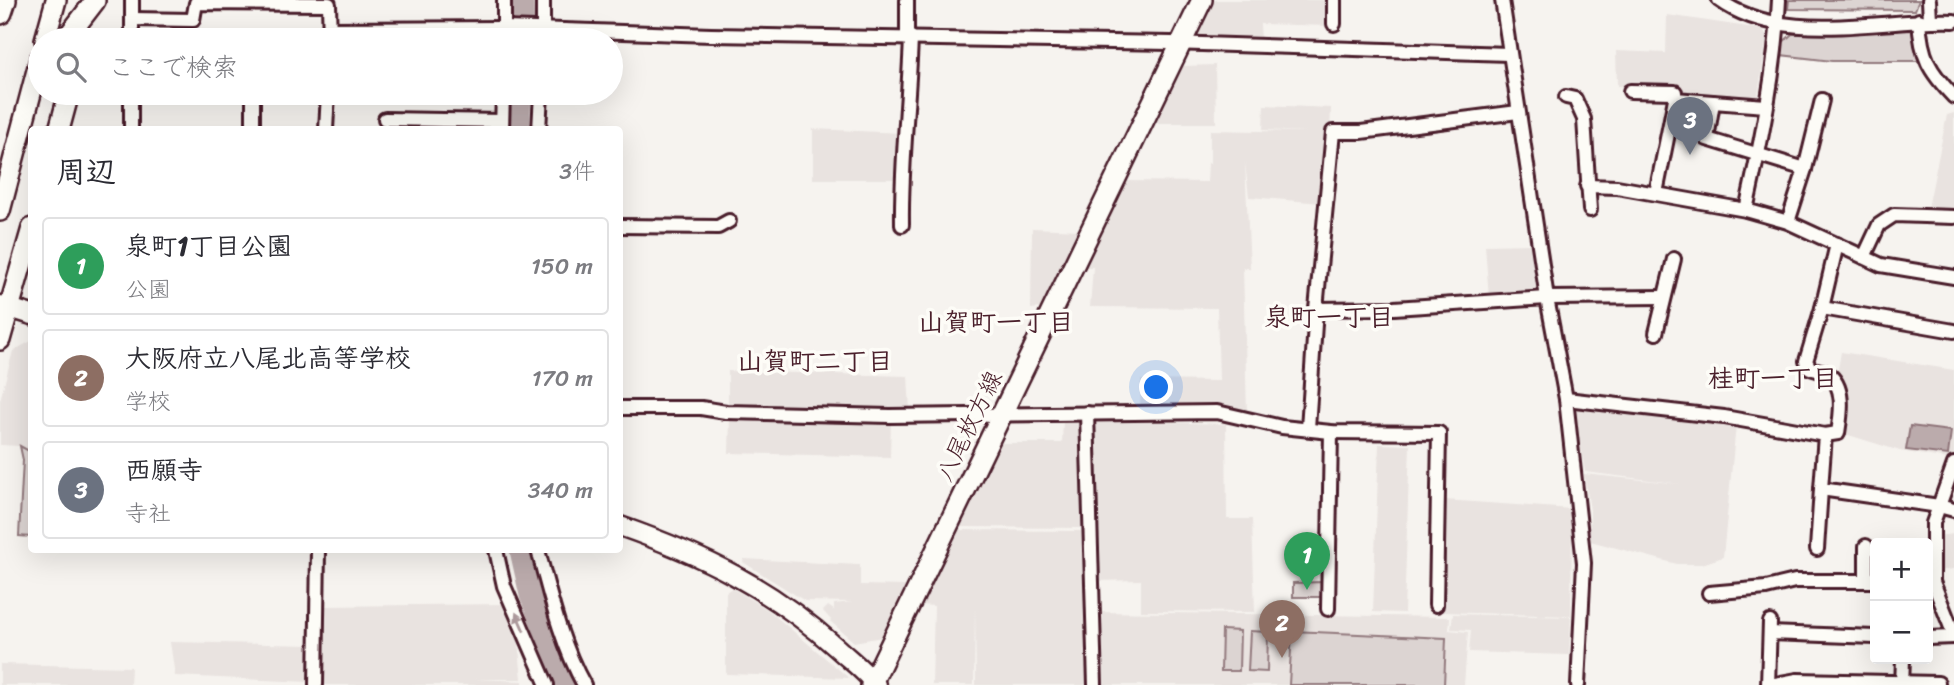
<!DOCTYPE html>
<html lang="ja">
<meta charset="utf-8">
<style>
body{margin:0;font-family:Sriracha,"Klee One",sans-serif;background:#f2f2f3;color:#2b2b33}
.controls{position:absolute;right:21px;bottom:21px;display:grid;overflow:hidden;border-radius:7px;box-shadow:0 7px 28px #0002}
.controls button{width:63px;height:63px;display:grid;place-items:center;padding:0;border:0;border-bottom:2px solid #e1e1e2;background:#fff;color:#2b2b33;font:35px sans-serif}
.you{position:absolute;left:1157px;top:388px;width:24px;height:24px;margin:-18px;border:5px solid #fff;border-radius:50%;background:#1a73e8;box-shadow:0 0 0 10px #1a73e833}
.badge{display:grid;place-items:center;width:46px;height:46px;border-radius:50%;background:#d1495b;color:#fff;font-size:23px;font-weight:700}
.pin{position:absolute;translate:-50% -58px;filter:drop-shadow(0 2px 4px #0008)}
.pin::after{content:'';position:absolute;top:37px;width:24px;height:21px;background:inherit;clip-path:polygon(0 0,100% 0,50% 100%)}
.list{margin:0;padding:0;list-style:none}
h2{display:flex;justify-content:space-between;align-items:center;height:91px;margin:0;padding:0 28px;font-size:30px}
h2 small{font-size:23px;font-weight:400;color:#7c7c81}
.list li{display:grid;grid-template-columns:46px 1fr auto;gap:21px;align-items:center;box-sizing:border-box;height:98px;margin:0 14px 14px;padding:0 14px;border:2px solid #e1e1e2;border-radius:7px}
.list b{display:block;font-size:26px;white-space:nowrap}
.list p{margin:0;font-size:23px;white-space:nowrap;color:#7c7c81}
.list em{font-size:23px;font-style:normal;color:#7c7c81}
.icon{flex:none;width:38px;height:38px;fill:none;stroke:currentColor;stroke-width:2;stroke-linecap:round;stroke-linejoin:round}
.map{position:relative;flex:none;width:1954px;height:685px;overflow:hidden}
.search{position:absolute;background:#fff;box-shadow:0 7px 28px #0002;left:28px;top:28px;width:595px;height:77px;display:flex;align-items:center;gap:18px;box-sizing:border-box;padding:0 24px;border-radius:38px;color:#7c7c81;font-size:26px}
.panel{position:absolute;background:#fff;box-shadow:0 7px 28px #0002;left:28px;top:126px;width:595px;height:427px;border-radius:7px}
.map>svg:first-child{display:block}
.built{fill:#e9e3e0}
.green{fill:#dcd4d2;stroke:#937a7e;stroke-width:2}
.water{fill:#bbabac;stroke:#8e7378;stroke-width:2}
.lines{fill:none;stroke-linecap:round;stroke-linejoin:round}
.river{stroke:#bbabac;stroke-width:21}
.minor-casing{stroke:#4a1f2b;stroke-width:18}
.secondary-casing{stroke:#4a1f2b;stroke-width:23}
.primary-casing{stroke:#4a1f2b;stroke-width:24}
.motorway-casing{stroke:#4a1f2b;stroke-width:28}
.minor{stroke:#fdfcf7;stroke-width:12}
.secondary{stroke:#fdfcf7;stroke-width:18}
.primary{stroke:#fdfcf7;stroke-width:19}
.motorway{stroke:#fdfcf7;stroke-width:23}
.oneway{fill:#ac999b}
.labels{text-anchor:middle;stroke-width:7;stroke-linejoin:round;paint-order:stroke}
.street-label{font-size:24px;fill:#4a1f2b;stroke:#fdfcf7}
.neighbourhood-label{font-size:26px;font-weight:bold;fill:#4a1f2b;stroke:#fdfcf7}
</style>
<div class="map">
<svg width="1954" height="685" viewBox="0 0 1954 685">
<rect width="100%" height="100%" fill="#f6f3ef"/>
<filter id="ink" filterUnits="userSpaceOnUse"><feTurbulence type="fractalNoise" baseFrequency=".0143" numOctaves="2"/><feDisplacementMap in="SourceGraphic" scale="14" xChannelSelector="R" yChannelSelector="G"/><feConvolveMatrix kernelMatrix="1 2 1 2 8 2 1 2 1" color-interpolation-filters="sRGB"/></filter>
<g filter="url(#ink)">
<g class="built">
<polygon points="1215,0 1331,0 1331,26 1260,24 1261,41 1198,40 1197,35"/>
<polygon points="1667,15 1762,29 1767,37 1757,102 1681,95 1679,90 1617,86 1616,51 1666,53"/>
<polygon points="1215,65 1216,123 1153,123 1183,66"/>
<polygon points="1264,105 1331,108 1330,132 1322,203 1249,197 1245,163 1250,268 1243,268 1247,413 1140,407 1141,380 1219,381 1217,308 1090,307 1093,267 1084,267 1126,181 1207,182 1208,163 1210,163 1210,130 1307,132 1263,130"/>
<polygon points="1954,113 1954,210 1928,208 1947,115"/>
<polygon points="813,129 902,133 898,179 813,179"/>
<polygon points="1032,228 1080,230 1042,308 1031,309"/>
<polygon points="1534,244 1541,290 1538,294 1489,298 1485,245"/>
<polygon points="31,341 31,452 20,446 0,445 0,400 13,351"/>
<polygon points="1841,352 1954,370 1954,460 1900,451 1842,433 1847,413 1846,389 1837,375"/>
<polygon points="728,371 908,376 910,410 728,407"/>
<polygon points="1573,405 1736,425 1723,557 1702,564 1677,564 1590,541 1590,510 1584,474 1681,484 1585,472"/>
<polygon points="730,416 891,420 890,457 729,453"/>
<polygon points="1085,418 1087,528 958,527 999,443 1062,443 1063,419"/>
<polygon points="1092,420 1226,424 1227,519 1252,519 1255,612 1141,611 1141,580 1093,581"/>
<polygon points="1379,444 1410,445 1404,613 1373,612"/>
<polygon points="1445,500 1572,509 1571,616 1441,612"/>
<polygon points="957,530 1087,531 1092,685 976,685 975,607 974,685 932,685 934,606 920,605"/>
<polygon points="1954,534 1954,569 1938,571 1937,536"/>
<polygon points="744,559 860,565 860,585 907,586 882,637 854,642 830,621 831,620 823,611 828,606 834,610 834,604 852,602 805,601 743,562"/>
<polygon points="732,588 768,610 849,678 726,674 726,592"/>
<polygon points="509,604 518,638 522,679 476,679 523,681 523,685 322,685 323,606"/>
<polygon points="1095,612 1450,617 1449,630 1468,632 1464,685 1098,685"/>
<polygon points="1453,614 1571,617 1569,655 1469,652 1471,630 1451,629"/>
<polygon points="170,642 311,645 310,682 175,676"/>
<polygon points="0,664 131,667 130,685 0,685"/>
</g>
<g class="green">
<polygon points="1789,0 1919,0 1915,10 1788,9"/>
<polygon points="1916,30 1919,61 1832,61 1781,55 1781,44 1792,34"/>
<polygon points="20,446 31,452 31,537 19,536 23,460"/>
<polygon points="1321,582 1322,597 1293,597 1293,583"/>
<polygon points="1222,630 1240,631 1239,671 1221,671"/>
<polygon points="1250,631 1268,632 1267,672 1248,671"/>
<polygon points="1292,631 1446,638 1444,685 1289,685"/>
</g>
<polygon class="water" points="1910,426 1951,431 1948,455 1906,450"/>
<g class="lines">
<g class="river">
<polyline points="523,0 524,40"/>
<polyline points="519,130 521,93"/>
<polyline points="520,550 530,595 566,685"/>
</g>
<defs>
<g id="minor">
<polyline points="132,0 132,40"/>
<polyline points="504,0 504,40"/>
<polyline points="543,0 543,40"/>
<polyline points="907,0 907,37"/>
<polyline points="1502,0 1547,298 1566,399 1584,563 1578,685"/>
<path d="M 1719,0 C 1782,46 1881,18 1954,21"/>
<polyline points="1929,0 1930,20"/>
<polyline points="132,19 193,20 196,3 329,4 330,40"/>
<path d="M 1919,20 C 1921,57 1929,71 1954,97"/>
<polyline points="1334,24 1334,0"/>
<polyline points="330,29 505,28 711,35 1171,43 1509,54"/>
<polyline points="1630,91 1675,92 1675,99 1713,102"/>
<polyline points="1566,97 1575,99 1584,119 1590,210"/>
<polyline points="1766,106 1713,102 1707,139 1805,169"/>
<polyline points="385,119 502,121"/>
<polyline points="502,129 503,93"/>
<polyline points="131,130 131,93"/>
<polyline points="253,130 253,93"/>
<polyline points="326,130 328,93"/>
<polyline points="539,130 541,93"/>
<polyline points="1587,186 1617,187 1746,210 1788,222 1864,257 1879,225 1894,215 1954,217"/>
<polyline points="1656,193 1675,99"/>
<path d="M 1746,210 C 1761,142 1776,70 1779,0"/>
<polyline points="1788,222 1805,169 1822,100"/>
<path d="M 902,225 C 901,162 909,100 911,37"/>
<polyline points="620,226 718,227 729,221"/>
<polyline points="1864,257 1881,265 1954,277"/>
<polyline points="1822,308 1954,331"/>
<polyline points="1316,309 1394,308 1547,298 1664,297"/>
<polyline points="1656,333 1674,259"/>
<polyline points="1566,399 1724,417 1825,435 1821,489 1939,506 1954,510"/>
<polyline points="620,408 701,408 726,412 890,416 1217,412 1282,427 1331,432 1439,433 1436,605"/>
<polyline points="1087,413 1095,685"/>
<polyline points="1308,428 1316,309 1333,132 1361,132 1518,112"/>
<path d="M 1825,435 L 1838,433 C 1841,414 1846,386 1827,373 C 1822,371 1815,370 1810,368 L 1806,361 L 1822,308 L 1837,244"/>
<polyline points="1954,464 1933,523 1933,582 1954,635"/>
<polyline points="1866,546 1866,581"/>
<polyline points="1817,549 1821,489"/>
<polyline points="496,550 504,586 547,685"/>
<path d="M 538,550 C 550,595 561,644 584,685"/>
<polyline points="1709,593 1766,588 1795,581 1875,581"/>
<polyline points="1328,609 1331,432"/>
<polyline points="1770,633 1875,637"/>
<polyline points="1928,638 1954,637"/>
<polyline points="316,685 318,550"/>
<polyline points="1768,685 1770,622"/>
<polyline points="1770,685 1797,680 1938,683"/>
<polyline points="1902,685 1903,659"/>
</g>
<g id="secondary">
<polyline points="0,305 32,315"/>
<path d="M 620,526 C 705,556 769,587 837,648 C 850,660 865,671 876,685"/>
</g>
<g id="primary">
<polyline points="45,40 56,0"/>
<polyline points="65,40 95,1"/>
<polyline points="59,130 69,93"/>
<polyline points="0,211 40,59"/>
<polyline points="0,340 32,228"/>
<polyline points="871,685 1202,0"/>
</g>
<polyline id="motorway" points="0,12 4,0"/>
</defs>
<use href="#minor" class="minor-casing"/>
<use href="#secondary" class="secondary-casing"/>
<use href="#primary" class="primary-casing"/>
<use href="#motorway" class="motorway-casing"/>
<use href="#minor" class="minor"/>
<use href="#secondary" class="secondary"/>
<use href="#primary" class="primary"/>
<use href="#motorway" class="motorway"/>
</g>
<defs><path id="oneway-solid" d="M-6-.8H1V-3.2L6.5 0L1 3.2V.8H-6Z" transform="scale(1.75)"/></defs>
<use class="oneway" href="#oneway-solid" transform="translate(520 622) rotate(-114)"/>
</g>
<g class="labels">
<g class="street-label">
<text transform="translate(969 426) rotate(-64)" y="8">八尾枚方線</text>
</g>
<g class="neighbourhood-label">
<text x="1329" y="326">泉町一丁目</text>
<text x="996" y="331">山賀町一丁目</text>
<text x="815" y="370">山賀町二丁目</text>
<text x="1773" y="387">桂町一丁目</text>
</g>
</g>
</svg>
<div class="controls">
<button>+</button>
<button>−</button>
</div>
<div class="you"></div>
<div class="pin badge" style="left:1307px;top:590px;background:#2e9e5b">1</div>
<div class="pin badge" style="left:1282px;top:658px;background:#8d6e63">2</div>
<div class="pin badge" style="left:1690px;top:155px;background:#6b7280">3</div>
<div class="search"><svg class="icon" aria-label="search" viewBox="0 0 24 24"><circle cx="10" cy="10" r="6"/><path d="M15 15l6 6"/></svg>ここで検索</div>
<section class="panel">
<h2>周辺<small>3件</small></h2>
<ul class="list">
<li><span class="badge" style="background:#2e9e5b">1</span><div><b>泉町1丁目公園</b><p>公園</p></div><em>150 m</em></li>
<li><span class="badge" style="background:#8d6e63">2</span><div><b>大阪府立八尾北高等学校</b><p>学校</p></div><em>170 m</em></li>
<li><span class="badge" style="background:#6b7280">3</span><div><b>西願寺</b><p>寺社</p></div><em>340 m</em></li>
</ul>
</section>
</div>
